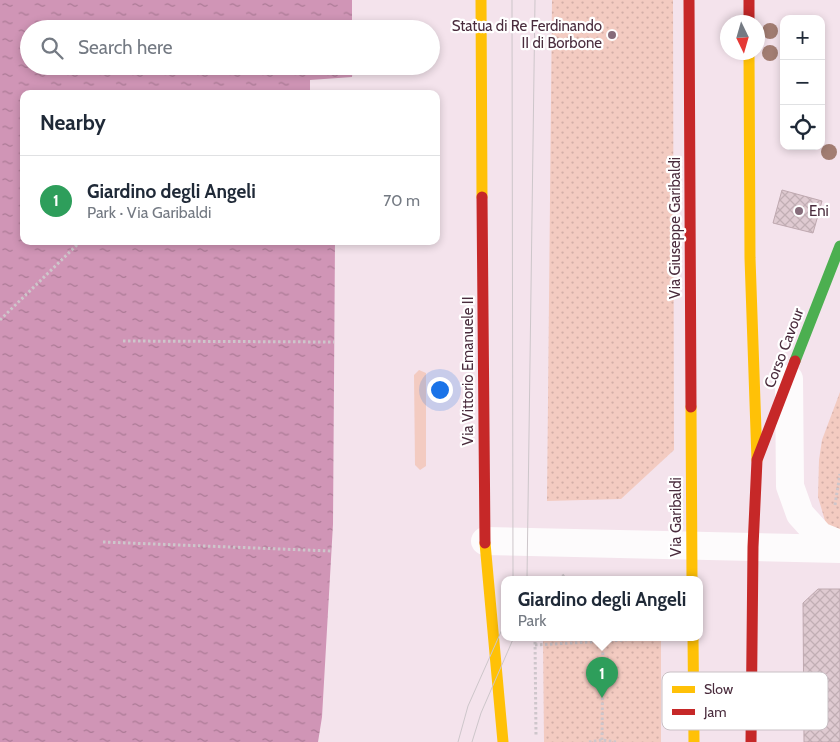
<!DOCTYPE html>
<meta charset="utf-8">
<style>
body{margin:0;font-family:Cabin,sans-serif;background:#f2f2f3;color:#1f2937}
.controls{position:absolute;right:15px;top:15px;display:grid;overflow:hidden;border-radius:10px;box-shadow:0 2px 8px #0003}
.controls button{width:45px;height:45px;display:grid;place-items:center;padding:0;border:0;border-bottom:1px solid #e0e1e3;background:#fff;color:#1f2937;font:25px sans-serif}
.compass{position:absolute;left:720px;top:15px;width:45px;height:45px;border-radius:50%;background:#fff;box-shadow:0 2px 8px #0003;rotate:175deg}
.you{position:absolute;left:439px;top:389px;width:18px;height:18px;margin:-12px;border:4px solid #fff;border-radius:50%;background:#1a73e8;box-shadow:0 0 0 8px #1a73e833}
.badge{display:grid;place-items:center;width:32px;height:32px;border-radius:50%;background:#866c7a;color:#fff;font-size:16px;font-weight:700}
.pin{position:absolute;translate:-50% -41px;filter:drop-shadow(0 1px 2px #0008)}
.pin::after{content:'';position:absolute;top:26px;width:18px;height:15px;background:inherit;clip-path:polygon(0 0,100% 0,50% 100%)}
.popup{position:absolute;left:501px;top:576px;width:202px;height:65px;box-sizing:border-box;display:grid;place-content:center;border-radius:10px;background:#fff;filter:drop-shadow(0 1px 4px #0005);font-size:16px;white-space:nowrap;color:#747a83}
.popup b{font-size:19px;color:#1f2937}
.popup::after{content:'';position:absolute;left:50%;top:100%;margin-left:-10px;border:10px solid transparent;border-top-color:#fff}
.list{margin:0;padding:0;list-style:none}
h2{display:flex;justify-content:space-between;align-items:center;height:65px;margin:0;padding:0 20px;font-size:21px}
h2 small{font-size:16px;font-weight:400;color:#747a83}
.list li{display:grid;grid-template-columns:32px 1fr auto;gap:15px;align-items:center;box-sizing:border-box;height:90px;padding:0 20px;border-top:1px solid #e0e1e3}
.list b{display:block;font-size:19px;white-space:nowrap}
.list p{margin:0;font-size:16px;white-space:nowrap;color:#747a83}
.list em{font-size:16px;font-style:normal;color:#747a83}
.icon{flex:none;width:28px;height:28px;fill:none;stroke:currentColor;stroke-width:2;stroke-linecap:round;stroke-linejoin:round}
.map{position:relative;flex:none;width:840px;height:742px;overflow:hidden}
.search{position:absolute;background:#fff;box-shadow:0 2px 8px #0003;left:20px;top:20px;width:420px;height:55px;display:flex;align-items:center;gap:12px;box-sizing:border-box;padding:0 18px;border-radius:28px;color:#747a83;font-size:19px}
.panel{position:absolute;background:#fff;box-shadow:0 2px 8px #0003;left:20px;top:90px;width:420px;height:155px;border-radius:10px}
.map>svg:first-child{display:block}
.green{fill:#f3cbc1}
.park{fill:url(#park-dots)}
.water{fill:url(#water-ripples)}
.building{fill:url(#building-cross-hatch);stroke:#bfa9b0}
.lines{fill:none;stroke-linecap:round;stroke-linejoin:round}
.path{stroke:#cec6cb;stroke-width:3;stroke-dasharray:2.5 2.5;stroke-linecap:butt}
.street{stroke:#fdfbfc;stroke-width:28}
.fast{stroke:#4caf50;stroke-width:11}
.slow{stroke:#ffc107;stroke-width:11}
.jam{stroke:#c62828;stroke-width:11}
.tram{stroke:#cdc6ca;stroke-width:1}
.tree{fill:#a27d72}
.poi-dot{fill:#866c7a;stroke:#fff;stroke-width:2}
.labels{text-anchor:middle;stroke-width:4.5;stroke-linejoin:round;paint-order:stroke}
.poi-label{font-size:15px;fill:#4a2c3d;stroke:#fff;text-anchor:end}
.street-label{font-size:15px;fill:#4a2c3d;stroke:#fff}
.key{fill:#fff;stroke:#c9c0c5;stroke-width:1}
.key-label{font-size:14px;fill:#4a2c3d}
</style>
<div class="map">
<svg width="840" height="742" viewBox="0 0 840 742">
<defs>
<pattern id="park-dots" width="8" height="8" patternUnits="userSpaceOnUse" patternTransform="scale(1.25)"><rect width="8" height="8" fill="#f3cbc1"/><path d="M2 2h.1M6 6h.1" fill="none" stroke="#d2aea7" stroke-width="1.8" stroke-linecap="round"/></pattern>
<pattern id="water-ripples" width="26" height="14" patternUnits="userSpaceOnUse" patternTransform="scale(1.25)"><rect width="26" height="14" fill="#d095b6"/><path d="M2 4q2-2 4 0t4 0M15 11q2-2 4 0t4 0" fill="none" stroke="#ab7a95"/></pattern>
<pattern id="building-cross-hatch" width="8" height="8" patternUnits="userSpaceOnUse" patternTransform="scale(1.25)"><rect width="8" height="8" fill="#dfcad1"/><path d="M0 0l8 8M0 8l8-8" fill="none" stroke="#c1aeb4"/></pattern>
</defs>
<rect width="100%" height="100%" fill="#f4e3ec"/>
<polygon class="green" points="419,370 426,373 426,466 420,470 415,465 414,375"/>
<g class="park">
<polygon points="552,0 673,0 674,450 621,499 547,501"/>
<polygon points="840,392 840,532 826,524 818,497 819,460 822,440"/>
<polygon points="543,637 661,637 661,742 544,742"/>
</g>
<polygon class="water" points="0,0 352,0 352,29 29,29 29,66 353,66 352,77 310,80 310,94 24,94 24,241 335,241 333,524 322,717 318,742 0,742"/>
<g class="building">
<polygon points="782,190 822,201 813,233 773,223"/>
<polygon points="818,589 840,589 840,742 804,742 803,603"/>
</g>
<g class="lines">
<g class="path">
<polyline points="0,320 81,241"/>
<polyline points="123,341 334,342"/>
<polyline points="835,505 840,474"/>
<polyline points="103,542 331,551"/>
<polyline points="558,579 566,574"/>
<polyline points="535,637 536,736"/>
<polyline points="535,645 661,638"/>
<polyline points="602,740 603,637"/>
<polyline points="589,742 602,740 616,742"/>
</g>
<g class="street">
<polyline points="789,379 790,486 800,514 820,536 840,544"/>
<polyline points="485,541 840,549"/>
</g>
<polyline class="fast" points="795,361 840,246"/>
<g class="slow">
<polyline points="481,0 482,197"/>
<polyline points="749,52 750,258 757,460"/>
<polyline points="691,407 692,579"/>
<polyline points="485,543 503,742"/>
<polyline points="693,637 694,742"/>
</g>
<g class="jam">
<polyline points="689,0 691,407"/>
<polyline points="749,0 749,22"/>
<polyline points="482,197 485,543"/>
<polyline points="751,742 753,547 757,460 795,361"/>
</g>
<g class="tram">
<polyline points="512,0 513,579"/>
<polyline points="527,579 535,0"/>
<polyline points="458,742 468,706 504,625"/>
<polyline points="472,742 481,713 514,637"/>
</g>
</g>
<g class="tree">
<circle cx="770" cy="31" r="8"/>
<circle cx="770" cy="53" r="8"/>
<circle cx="829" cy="152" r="8"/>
</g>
<g class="poi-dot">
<circle cx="612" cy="35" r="5"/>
<circle cx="799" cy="211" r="5"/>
</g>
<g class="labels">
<g class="poi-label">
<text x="602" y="31">Statua di Re Ferdinando<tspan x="602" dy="17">II di Borbone</tspan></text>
<text x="809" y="216" text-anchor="start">Eni</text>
</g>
<g class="street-label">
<text transform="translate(675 228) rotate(-90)" y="5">Via Giuseppe Garibaldi</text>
<text transform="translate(784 348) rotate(-69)" y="5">Corso Cavour</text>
<text transform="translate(468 371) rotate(-90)" y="5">Via Vittorio Emanuele II</text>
<text transform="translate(676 517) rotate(-90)" y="5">Via Garibaldi</text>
</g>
</g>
<rect x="662" y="672" width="166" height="58" rx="8" class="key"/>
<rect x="672" y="686" width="23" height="7" fill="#ffc107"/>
<rect x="672" y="709" width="23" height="6" fill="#c62828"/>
<g class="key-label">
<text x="704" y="694">Slow</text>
<text x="704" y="717">Jam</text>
</g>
</svg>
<div class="controls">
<button>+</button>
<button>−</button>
<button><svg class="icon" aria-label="locate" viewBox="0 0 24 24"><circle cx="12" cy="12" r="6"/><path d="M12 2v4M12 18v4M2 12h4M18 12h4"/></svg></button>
</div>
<svg class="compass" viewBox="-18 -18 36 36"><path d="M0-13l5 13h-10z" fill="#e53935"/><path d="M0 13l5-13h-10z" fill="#747a83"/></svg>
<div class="you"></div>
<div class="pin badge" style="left:602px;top:698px;background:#2e9e5b">1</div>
<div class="popup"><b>Giardino degli Angeli</b>Park</div>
<div class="search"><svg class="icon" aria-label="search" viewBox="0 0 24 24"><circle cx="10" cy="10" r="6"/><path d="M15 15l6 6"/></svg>Search here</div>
<section class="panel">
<h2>Nearby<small></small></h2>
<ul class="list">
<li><span class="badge" style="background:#2e9e5b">1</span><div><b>Giardino degli Angeli</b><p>Park · Via Garibaldi</p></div><em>70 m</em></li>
</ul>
</section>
</div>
